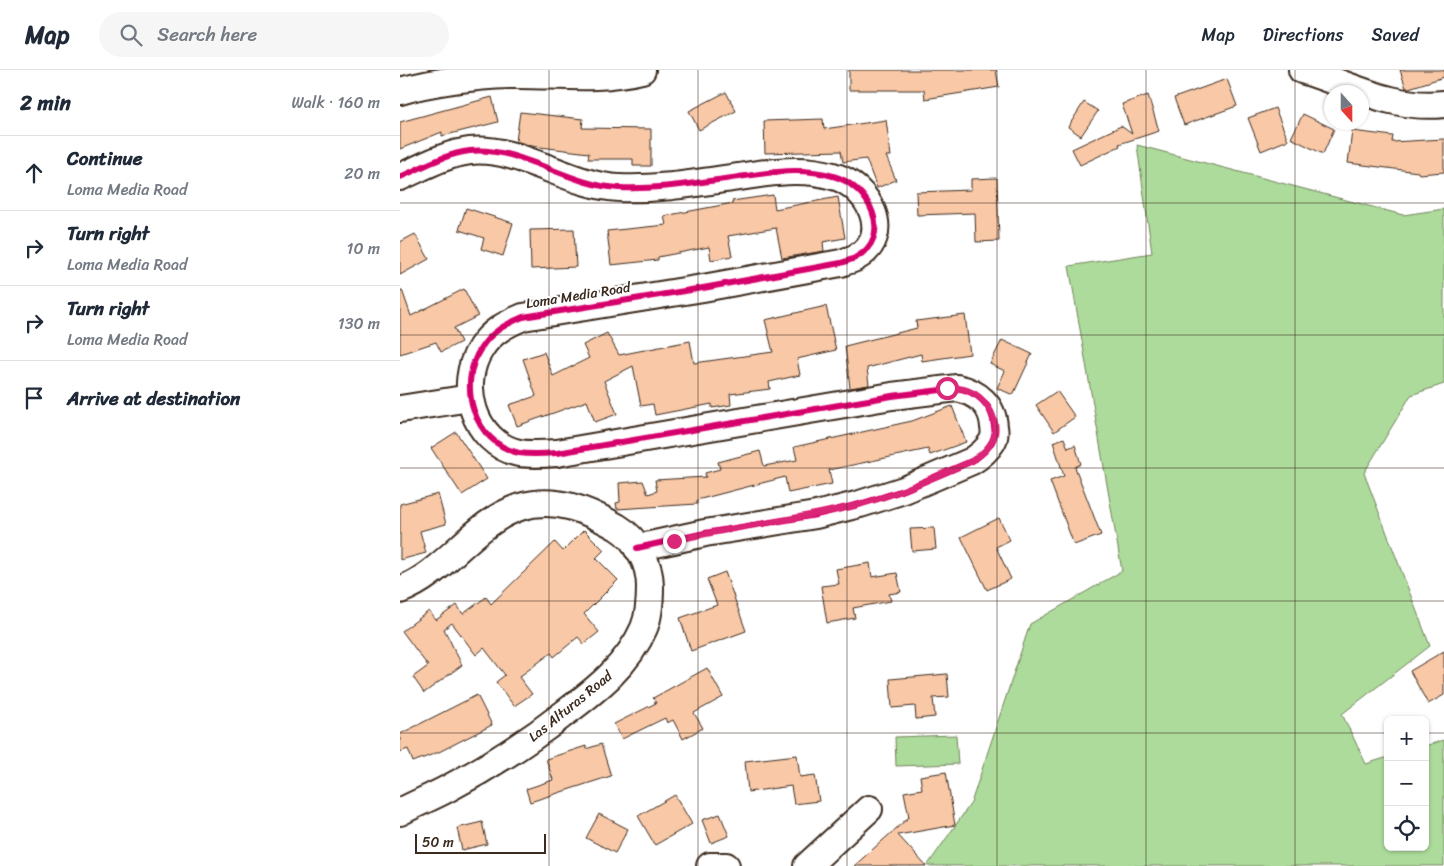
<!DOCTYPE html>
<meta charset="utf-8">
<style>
body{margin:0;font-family:Sriracha,sans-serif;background:#f6f6f7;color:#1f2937}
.controls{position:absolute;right:15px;bottom:15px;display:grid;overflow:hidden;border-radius:8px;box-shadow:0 1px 4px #0004}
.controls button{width:45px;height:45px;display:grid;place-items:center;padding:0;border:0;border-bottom:1px solid #e0e1e3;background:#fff;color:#1f2937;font:25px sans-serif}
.compass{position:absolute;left:924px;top:15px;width:45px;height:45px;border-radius:50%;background:#fff;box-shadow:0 1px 4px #0004;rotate:159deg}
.scale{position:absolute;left:15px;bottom:12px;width:131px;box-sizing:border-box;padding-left:5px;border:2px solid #3b2a1e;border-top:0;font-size:14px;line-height:18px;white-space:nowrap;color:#3b2a1e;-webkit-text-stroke:4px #fff;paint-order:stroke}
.stop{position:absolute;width:15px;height:15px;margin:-11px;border:4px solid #db2777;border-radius:50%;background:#fff}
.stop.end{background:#db2777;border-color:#fff;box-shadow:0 1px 5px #0008}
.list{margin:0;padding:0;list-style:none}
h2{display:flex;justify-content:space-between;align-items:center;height:65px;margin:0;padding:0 20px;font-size:21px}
h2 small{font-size:16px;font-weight:400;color:#747a83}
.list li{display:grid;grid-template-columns:32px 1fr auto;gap:15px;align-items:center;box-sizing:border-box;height:75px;padding:0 20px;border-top:1px solid #e0e1e3}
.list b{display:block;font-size:19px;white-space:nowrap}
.list p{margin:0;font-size:16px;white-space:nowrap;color:#747a83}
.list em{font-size:16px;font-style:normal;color:#747a83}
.icon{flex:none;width:28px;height:28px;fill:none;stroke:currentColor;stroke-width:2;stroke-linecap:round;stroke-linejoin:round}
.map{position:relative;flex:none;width:1044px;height:796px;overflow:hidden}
header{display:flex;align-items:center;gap:30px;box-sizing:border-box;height:70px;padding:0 25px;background:#fff;border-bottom:1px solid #e0e1e3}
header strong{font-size:24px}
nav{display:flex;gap:28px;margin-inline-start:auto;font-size:18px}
.search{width:350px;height:45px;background:#f6f6f7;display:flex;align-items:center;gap:12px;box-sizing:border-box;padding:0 18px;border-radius:28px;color:#747a83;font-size:19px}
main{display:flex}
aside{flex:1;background:#fff}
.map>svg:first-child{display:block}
.green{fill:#acdb9b;stroke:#74825c}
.building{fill:#f8c8a7;stroke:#3b2a1e}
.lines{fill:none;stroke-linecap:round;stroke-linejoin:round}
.minor-casing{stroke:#3b2a1e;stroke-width:30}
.minor{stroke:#fff;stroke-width:26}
.cycleway-casing{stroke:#fff;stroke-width:9}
.cycleway{stroke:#d6006c;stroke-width:6}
.route{stroke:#db2777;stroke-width:6}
.grid{fill:none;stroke:#3b2a1e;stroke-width:1;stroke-opacity:0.55}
.labels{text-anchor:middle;stroke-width:4;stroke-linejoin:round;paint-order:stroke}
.street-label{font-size:14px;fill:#3b2a1e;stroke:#fff}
</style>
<header>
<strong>Map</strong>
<div class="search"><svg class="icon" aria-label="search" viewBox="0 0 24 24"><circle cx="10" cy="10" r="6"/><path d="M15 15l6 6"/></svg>Search here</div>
<nav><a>Map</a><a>Directions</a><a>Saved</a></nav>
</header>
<main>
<aside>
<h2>2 min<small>Walk · 160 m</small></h2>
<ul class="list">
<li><svg class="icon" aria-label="ahead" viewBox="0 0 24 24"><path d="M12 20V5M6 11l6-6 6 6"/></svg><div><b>Continue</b><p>Loma Media Road</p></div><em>20 m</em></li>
<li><svg class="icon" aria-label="right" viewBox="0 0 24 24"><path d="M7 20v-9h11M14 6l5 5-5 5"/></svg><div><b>Turn right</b><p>Loma Media Road</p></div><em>10 m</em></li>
<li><svg class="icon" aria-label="right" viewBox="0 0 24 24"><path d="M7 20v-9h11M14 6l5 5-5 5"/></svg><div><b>Turn right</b><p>Loma Media Road</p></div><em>130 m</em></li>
<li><svg class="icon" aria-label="arrive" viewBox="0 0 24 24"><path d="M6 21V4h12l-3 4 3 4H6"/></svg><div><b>Arrive at destination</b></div></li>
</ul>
</aside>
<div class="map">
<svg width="1044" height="796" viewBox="0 0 1044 796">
<rect width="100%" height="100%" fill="#fff"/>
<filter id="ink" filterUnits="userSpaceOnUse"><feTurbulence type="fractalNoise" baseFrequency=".02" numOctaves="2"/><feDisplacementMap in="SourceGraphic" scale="10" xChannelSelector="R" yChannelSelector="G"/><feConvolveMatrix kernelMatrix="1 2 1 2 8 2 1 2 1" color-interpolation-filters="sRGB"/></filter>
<g filter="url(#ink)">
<g class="green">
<polygon points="737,75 1003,145 1044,139 1044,314 1011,325 964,403 1030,576 942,644 966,694 988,687 988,777 1025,777 1025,676 1044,670 1044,796 527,796 571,733 630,554 722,501 669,196 752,183"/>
<polygon points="556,665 558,694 496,696 495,667"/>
</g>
<g class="building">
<polygon points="449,0 596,0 599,17 525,29 524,20 449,20"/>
<polygon points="1000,0 1044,0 1044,7 1009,18 1006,18"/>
<polygon points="827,9 837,36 784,55 774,28"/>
<polygon points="326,22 336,41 299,60 289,41"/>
<polygon points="748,25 759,61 719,74 720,76 680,95 672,79 721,56 732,64 722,34"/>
<polygon points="92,27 98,52 42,66 42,62 0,79 0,52"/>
<polygon points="684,32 698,41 681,66 668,57"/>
<polygon points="875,38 888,70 861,81 848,48"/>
<polygon points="120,42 183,49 182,58 251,59 251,96 233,96 233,89 188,89 189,83 132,76 116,71"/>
<polygon points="903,44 934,59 923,84 891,68"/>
<polygon points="423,49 424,59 486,50 491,86 486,86 496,110 477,118 466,89 443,92 441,81 365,83 364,51"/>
<polygon points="952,61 993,66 992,72 1044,69 1044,102 1019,104 1018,102 948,93"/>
<polygon points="597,108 599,171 576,172 575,143 517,145 516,122 571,120 571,109"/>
<polygon points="373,125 375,139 438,127 445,168 423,172 424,181 382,188 376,158 328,166 332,186 311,190 309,177 258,187 258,190 211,195 207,161 266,155 264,146 333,133 332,131"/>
<polygon points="66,138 113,153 103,186 81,179 84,168 59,160"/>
<polygon points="174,159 176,197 131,199 130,160"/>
<polygon points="15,164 29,189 0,205 0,172"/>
<polygon points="64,219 78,246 54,258 61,272 41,282 36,272 0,284 0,220 2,220 11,246"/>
<polygon points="426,236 436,280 397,289 400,305 369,312 370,319 330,324 331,335 312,338 312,334 255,345 253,334 241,336 233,296 204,311 217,344 195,352 187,331 117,356 109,335 136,326 123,289 144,282 153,306 189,288 183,275 207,263 219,285 290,271 294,293 373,282 365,250"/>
<polygon points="565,245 570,284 522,291 521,284 467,298 469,315 450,318 445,276 517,258 516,251"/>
<polygon points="602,270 632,284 613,325 597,318 605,301 590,294"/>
<polygon points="657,321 675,347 654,362 636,335"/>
<polygon points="552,336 566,372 530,385 528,379 429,400 432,414 388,423 385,407 297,430 297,434 217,439 216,433 220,432 219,413 243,411 248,424 257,421 255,410 306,407 305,403 320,399 318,392 360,381 364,396 397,390 394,377 512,351"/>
<polygon points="56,362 87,409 62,425 31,378"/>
<polygon points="664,368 668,378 675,375 681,394 675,397 701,465 674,475 650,411 664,406 653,372"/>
<polygon points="38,424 46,454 20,461 26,483 0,490 0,434"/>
<polygon points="599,448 610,470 596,477 611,509 587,520 561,467"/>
<polygon points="534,458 536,479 512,481 510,459"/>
<polygon points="184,460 204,480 196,488 218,510 184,544 199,562 184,574 178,567 154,587 151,583 119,607 132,624 114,636 96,612 105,605 84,578 76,585 52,553 44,559 62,595 24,623 13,607 28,596 2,561 29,541 36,550 57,535 63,544 86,527 91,534 155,472 163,481"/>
<polygon points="470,493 472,507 497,503 501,522 489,524 491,531 453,538 455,548 427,553 421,516 439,514 436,499"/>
<polygon points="325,502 346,561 291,581 280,548 317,535 307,509"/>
<polygon points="1044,581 1044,625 1028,634 1010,601"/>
<polygon points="307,598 323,627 294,643 303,658 283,669 273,650 267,653 265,648 222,669 214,654 256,633 253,628"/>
<polygon points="547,604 549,627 533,628 535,647 516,649 515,636 492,638 490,609"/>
<polygon points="77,625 92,655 39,682 13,692 8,679 0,682 0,664"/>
<polygon points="201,674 211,706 130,732 126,719 153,710 146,689 186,676 186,679"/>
<polygon points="397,685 400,707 415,705 419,731 394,734 391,716 348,722 345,691"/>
<polygon points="546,702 555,755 498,765 526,796 454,796 509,747 504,722 522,719 520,706"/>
<polygon points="275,725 292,754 255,775 238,746"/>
<polygon points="199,744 228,759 215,783 186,768"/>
<polygon points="320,744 329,766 311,773 302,750"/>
<polygon points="82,752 87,774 62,780 57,758"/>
</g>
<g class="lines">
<defs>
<g id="minor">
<path d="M 902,0 C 949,14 993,40 1044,34"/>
<path d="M 0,21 C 31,12 76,6 109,5 C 154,4 198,11 242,0"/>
<path d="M 0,107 C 23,97 45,84 70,81 C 120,76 169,116 219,118 C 259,120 300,112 339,107 C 371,102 402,97 433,106 C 468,115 496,166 455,188 C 451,190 446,191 441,193 L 303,218 L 123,247 C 106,254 91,262 81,278 C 57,314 73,373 119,383 C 132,385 144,384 157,383 L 492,326 L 557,318 C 577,322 593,335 594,357 C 595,362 595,367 592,372 C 587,380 580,386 572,391 L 504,420 L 460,434 L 416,445 L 305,463 L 237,478"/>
<polyline points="0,339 70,328"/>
<path d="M 0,520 C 46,503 72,453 120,437 C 155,426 187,440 217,457 C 237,469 250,493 250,517 C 250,530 249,546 244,558 C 228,595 196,620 165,643 C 128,672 89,697 47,719 C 32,727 15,734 0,742"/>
<polyline points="310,796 326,796"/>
<polyline points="407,796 469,739"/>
</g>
</defs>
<use href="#minor" class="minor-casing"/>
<use href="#minor" class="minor"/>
<defs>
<path id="cycleway" d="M 0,107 C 23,97 45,84 70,81 C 120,76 169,116 219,118 C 259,120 300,112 339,107 C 371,102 402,97 433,106 C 468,115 496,166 455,188 C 451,190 446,191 441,193 L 303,218 L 123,247 C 106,254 91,262 81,278 C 57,314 73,373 119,383 C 132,385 144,384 157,383 L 492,326 L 557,318 C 577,322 593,335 594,357 C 595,362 595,367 592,372 C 587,380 580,386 572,391 L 504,420 L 460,434 L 416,445 L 305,463 L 237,478"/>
</defs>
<use href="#cycleway" class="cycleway-casing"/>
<use href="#cycleway" class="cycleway"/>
</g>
</g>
<g class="lines" filter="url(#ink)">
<path class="route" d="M 274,471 C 335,456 397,450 458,435 C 498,424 535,407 572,391 C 580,386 588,380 592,371 C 603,352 585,326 567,320 C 561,318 554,318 547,318"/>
</g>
<path class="grid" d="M 149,0 L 149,796M 298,0 L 298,796M 447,0 L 447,796M 597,0 L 597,796M 746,0 L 746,796M 895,0 L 895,796M 0,133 L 1044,133M 0,265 L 1044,265M 0,398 L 1044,398M 0,531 L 1044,531M 0,663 L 988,663M 1025,663 L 1044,663"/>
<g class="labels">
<g class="street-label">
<text transform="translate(178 225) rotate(-9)" y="5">Loma Media Road</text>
<text transform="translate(170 636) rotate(-39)" y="5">Las Alturas Road</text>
</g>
</g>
</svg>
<div class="controls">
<button>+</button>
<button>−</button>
<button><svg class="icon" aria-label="locate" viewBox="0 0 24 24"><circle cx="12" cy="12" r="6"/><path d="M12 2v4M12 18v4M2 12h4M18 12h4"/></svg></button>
</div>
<svg class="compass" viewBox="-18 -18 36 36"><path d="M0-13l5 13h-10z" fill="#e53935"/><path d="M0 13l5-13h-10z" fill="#747a83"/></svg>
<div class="scale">50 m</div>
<div class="stop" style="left:547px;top:318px"></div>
<div class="stop end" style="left:274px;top:471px"></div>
</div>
</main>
